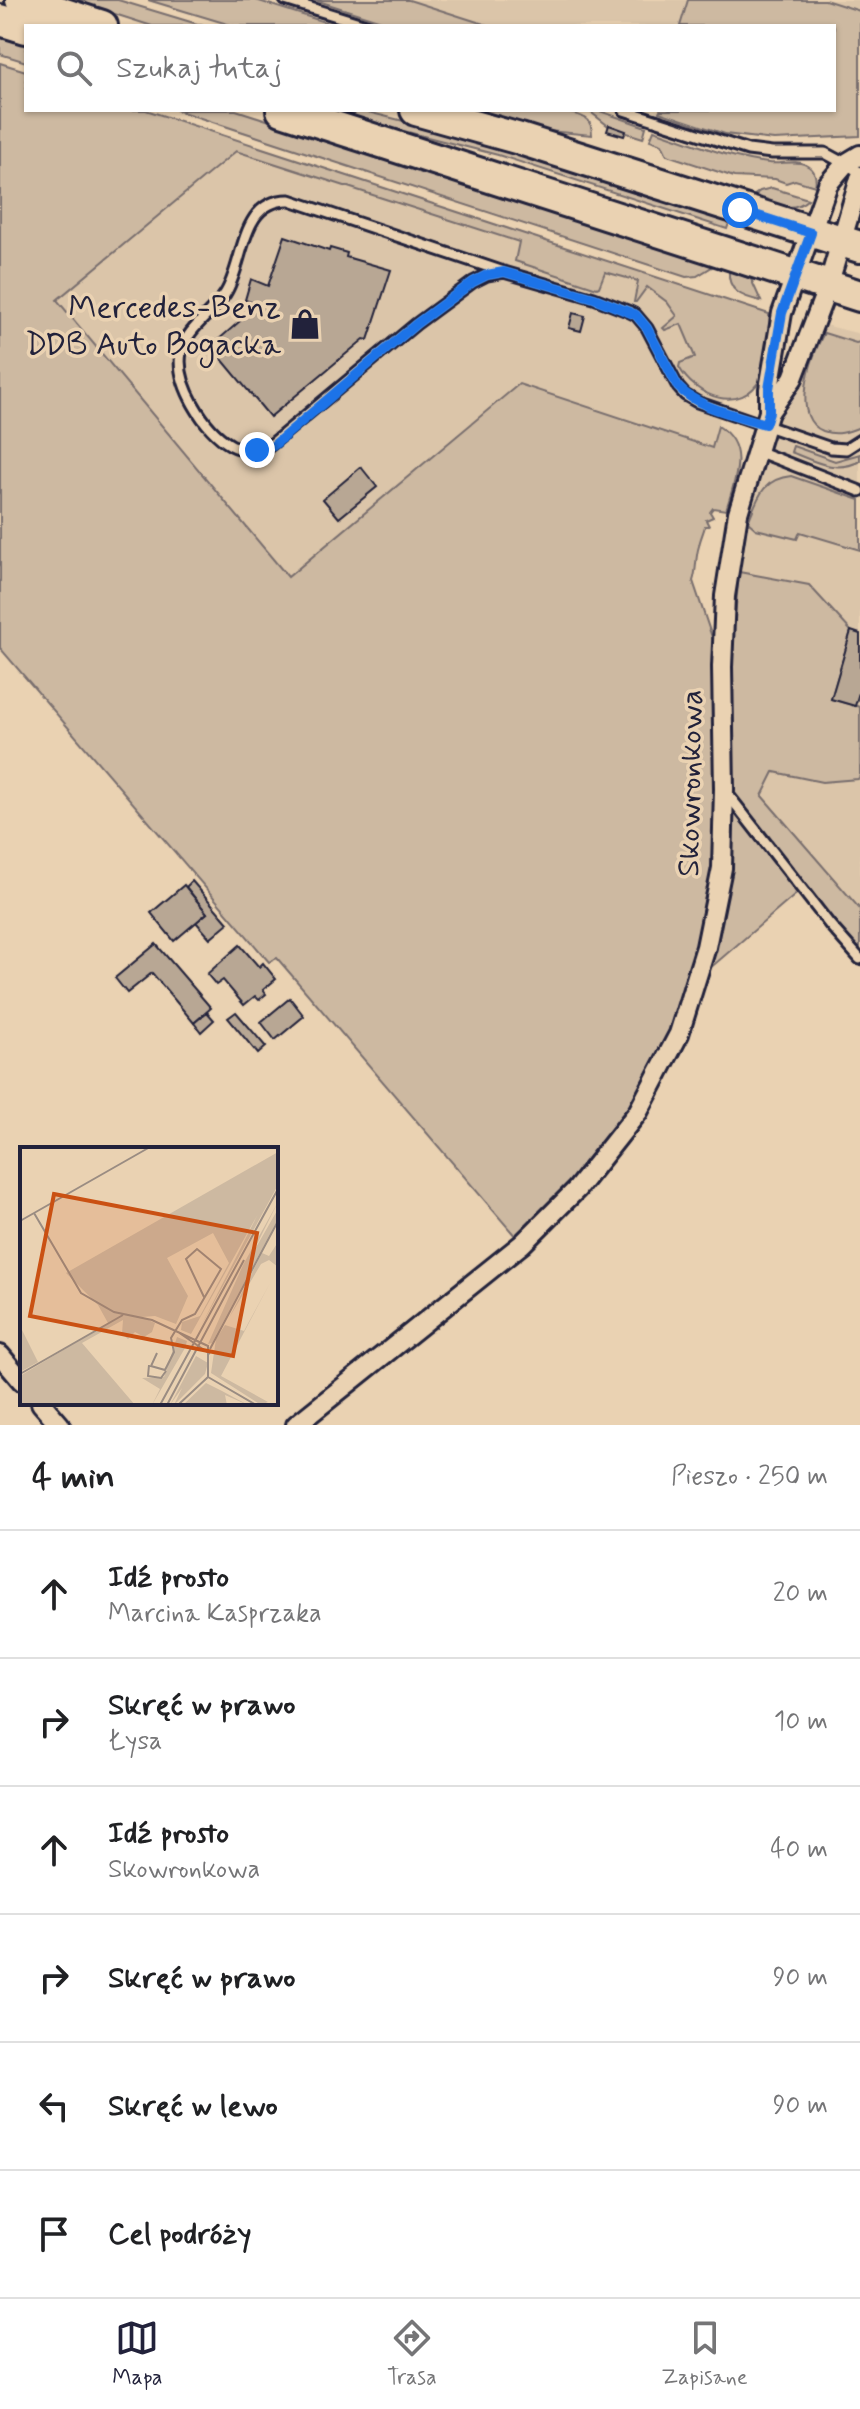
<!DOCTYPE html>
<html lang="pl">
<meta charset="utf-8">
<style>
body{margin:0;font-family:Mynerve,sans-serif;background:#f6f6f6;color:#202124}
.stop{position:absolute;width:24px;height:24px;margin:-18px;border:6px solid #1a73e8;border-radius:50%;background:#fff}
.stop.end{background:#1a73e8;border-color:#fff;box-shadow:0 2px 8px #0008}
.list{margin:0;padding:0;list-style:none}
h2{display:flex;justify-content:space-between;align-items:center;height:104px;margin:0;padding:0 32px;font-size:34px}
h2 small{font-size:26px;font-weight:400;color:#757577}
.list li{display:grid;grid-template-columns:52px 1fr auto;gap:24px;align-items:center;box-sizing:border-box;height:128px;padding:0 32px;border-top:2px solid #e0e0e0}
.list b{display:block;font-size:30px;white-space:nowrap}
.list p{margin:0;font-size:26px;white-space:nowrap;color:#757577}
.list em{font-size:26px;font-style:normal;color:#757577}
.icon{flex:none;width:44px;height:44px;fill:none;stroke:currentColor;stroke-width:2;stroke-linecap:round;stroke-linejoin:round}
.map{position:relative;flex:none;width:860px;height:1425px;overflow:hidden}
.search{position:absolute;background:#fff;box-shadow:0 2px 6px #0004;left:24px;right:24px;top:24px;height:88px;display:flex;align-items:center;gap:20px;box-sizing:border-box;padding:0 28px;border-radius:0px;color:#757577;font-size:30px}
.sheet{height:872px;background:#fff}
nav{display:flex;justify-content:space-around;align-items:center;box-sizing:border-box;height:112px;border-top:2px solid #e0e0e0;background:#fff;font-size:22px;color:#757577}
nav a{display:grid;justify-items:center;gap:4px}
nav .on{color:#22223b}
.map>svg:first-child{display:block}
.built{fill:#dbc5a9}
.green{fill:#cdb9a1;stroke:#786e6e;stroke-width:2}
.building{fill:#b8a794;stroke:#22223b;stroke-width:2}
.lines{fill:none;stroke-linecap:round;stroke-linejoin:round}
.service-casing{stroke:#22223b;stroke-width:15}
.minor-casing{stroke:#22223b;stroke-width:24}
.primary-casing{stroke:#22223b;stroke-width:36}
.service{stroke:#ead2b2;stroke-width:9}
.minor{stroke:#ead2b2;stroke-width:18}
.primary{stroke:#ead2b2;stroke-width:30}
.route{stroke:#1a73e8;stroke-width:10}
.labels{text-anchor:middle;stroke-width:7;stroke-linejoin:round;paint-order:stroke}
.poi-label{font-size:32px;fill:#22223b;stroke:#ead2b2;text-anchor:end}
.street-label{font-size:32px;fill:#22223b;stroke:#ead2b2}
.inset-road{fill:none;stroke:#9a8c82;stroke-width:2}
.view{fill:#ca5113;fill-opacity:0.15;stroke:#ca5113;stroke-width:4}
.inset-edge{fill:none;stroke:#22223b;stroke-width:4}
</style>
<div class="map">
<svg width="860" height="1425" viewBox="0 0 860 1425">
<rect width="100%" height="100%" fill="#ead2b2"/>
<filter id="ink" filterUnits="userSpaceOnUse"><feTurbulence type="fractalNoise" baseFrequency=".0125" numOctaves="2"/><feDisplacementMap in="SourceGraphic" scale="16" xChannelSelector="R" yChannelSelector="G"/><feConvolveMatrix kernelMatrix="1 2 1 2 8 2 1 2 1" color-interpolation-filters="sRGB"/></filter>
<g filter="url(#ink)">
<g class="built">
<polygon points="315,0 860,0 860,136 774,140 725,134 654,110 834,110 834,26 397,26"/>
<polygon points="236,151 717,307 737,346 712,448 519,384 288,577 57,300"/>
<polygon points="813,322 860,334 860,950 733,801 722,667 738,513"/>
</g>
<g class="green">
<polygon points="71,0 118,0 204,26 152,26"/>
<polygon points="148,0 256,0 337,26 234,26"/>
<polygon points="315,0 409,0 490,26 397,26"/>
<polygon points="688,0 825,0 860,11 860,136 774,140 725,134 659,112 660,110 834,110 834,26 680,26"/>
<polygon points="0,35 26,43 26,62 0,54"/>
<path d="M 0,63 L 26,71 L 26,110 L 146,110 L 769,314 C 770,330 768,363 761,378 C 741,415 695,397 679,367 L 680,363 L 695,357 L 681,324 L 665,330 L 663,328 L 677,316 L 667,302 L 647,287 L 636,302 L 634,302 L 638,281 L 605,272 L 599,287 L 597,288 L 515,261 L 519,242 L 236,151 L 57,300 L 288,577 L 519,384 L 712,448 L 718,426 C 750,446 735,480 726,510 L 713,508 L 710,512 L 713,517 L 706,520 L 709,526 L 705,526 C 703,534 700,539 699,546 C 695,558 697,570 693,581 L 722,667 L 733,800 L 731,662 L 739,572 L 809,585 L 851,631 L 831,699 L 860,707 L 860,776 L 858,779 L 822,782 L 774,772 L 762,796 L 860,909 L 860,955 L 802,890 L 794,896 L 695,981 L 638,1112 L 522,1244 L 277,958 L 269,962 L 0,648 Z"/>
<polygon points="176,110 236,110 715,265 697,276 686,277"/>
<polygon points="321,110 360,110 447,132 730,220 727,229 498,155"/>
<path d="M 478,110 C 502,110 564,106 585,118 C 591,121 592,128 592,135 L 548,131 Z"/>
<polygon points="588,110 597,110 646,127 643,138 611,128"/>
<path d="M 654,130 C 691,142 729,159 769,163 C 780,165 796,159 806,165 C 815,169 817,178 815,186 L 795,180 L 786,183 L 775,179 L 734,177 L 667,155 L 662,144 L 650,140 Z"/>
<path d="M 772,188 L 808,199 C 792,215 770,203 752,197 L 760,191 Z"/>
<path d="M 729,270 L 751,279 L 761,301 C 743,297 727,292 729,270 Z"/>
<path d="M 824,333 L 856,343 L 860,342 L 860,427 C 848,432 837,436 823,431 C 790,418 811,356 824,333 Z"/>
<path d="M 793,446 L 835,461 L 860,454 L 860,461 C 836,474 814,461 791,452 Z"/>
<path d="M 791,476 L 860,500 L 860,550 L 800,532 L 797,539 L 756,529 L 748,522 C 758,498 762,479 791,476 Z"/>
</g>
<g class="building">
<polygon points="609,125 626,131 624,136 607,131"/>
<polygon points="285,236 329,251 330,248 347,253 346,257 391,270 368,340 364,339 270,417 211,346 254,309 256,304 245,300 251,279 268,286"/>
<polygon points="573,313 585,316 581,331 569,328"/>
<polygon points="361,467 377,487 339,518 323,499"/>
<polygon points="851,631 860,634 860,689 855,706 831,699"/>
<polygon points="192,881 228,923 210,938 196,922 207,913 186,887"/>
<polygon points="184,885 207,913 174,941 151,913"/>
<polygon points="156,944 211,1008 194,1023 152,973 127,993 115,978"/>
<polygon points="240,945 259,967 263,963 276,979 263,990 266,994 259,1000 255,996 244,1005 223,980 216,985 207,974"/>
<polygon points="290,998 304,1016 275,1040 261,1022"/>
<polygon points="207,1012 214,1020 201,1032 194,1023"/>
<polygon points="236,1012 266,1047 258,1054 228,1018"/>
</g>
<g class="lines">
<defs>
<g id="service">
<polyline points="285,0 369,26"/>
<polyline points="624,110 748,150 772,153 825,153 860,172"/>
<path d="M 504,272 L 487,275 L 473,282 L 416,324 L 267,448 C 255,451 242,451 231,445 C 204,430 175,383 181,352 C 186,329 213,313 225,294 C 245,264 239,199 290,200 L 504,272 L 594,298 L 630,312 L 636,315 L 647,328 L 678,387 L 685,395 L 697,402 L 831,448 L 846,449 L 860,440"/>
<polyline points="757,451 860,491"/>
<polyline points="726,792 830,925 860,959"/>
</g>
<g id="minor">
<polyline points="769,412 793,378 828,286 860,178"/>
<polyline points="0,1355 22,1381"/>
<polyline points="41,1403 60,1425"/>
<polyline points="296,1425 522,1244 577,1189 638,1112 679,1034 706,947 722,868 724,789 722,667 725,596 738,513 769,412 769,389 782,313 828,184 845,164 860,155"/>
</g>
<g id="primary">
<polyline points="21,0 102,26"/>
<polyline points="0,20 26,28"/>
<polyline points="282,110 860,296"/>
<polyline points="416,110 520,139 860,247"/>
</g>
</defs>
<use href="#service" class="service-casing"/>
<use href="#minor" class="minor-casing"/>
<use href="#primary" class="primary-casing"/>
<use href="#service" class="service"/>
<use href="#minor" class="minor"/>
<use href="#primary" class="primary"/>
</g>
</g>
<g class="lines" filter="url(#ink)">
<path class="route" d="M 257,450 L 273,446 L 416,324 L 473,282 L 487,275 L 504,272 L 594,298 L 636,315 L 647,328 L 678,387 C 700,409 736,415 765,424 L 769,412 L 769,389 L 782,313 L 811,233 L 740,210"/>
</g>
<defs>
<symbol id="shop-bare" viewBox="-9 -9 18 18"><path d="M-5-2.5h2.3a2.7 3.5 0 0 1 5.4 0H5L5.5 6h-11ZM-1.5-2.5h3a1.5 2.3 0 0 0-3 0Z" fill="#22223b" stroke="#ead2b2" stroke-width="2.5" paint-order="stroke"/></symbol>
</defs>
<g fill-rule="evenodd">
<use href="#shop-bare" x="283" y="302" width="44" height="44"/>
</g>
<g class="labels">
<g class="poi-label">
<text x="281" y="317">Mercedes-Benz<tspan x="281" dy="37">DDB Auto Bogacka</tspan></text>
</g>
<g class="street-label">
<text transform="translate(689 783) rotate(-89)" y="11">Skowronkowa</text>
</g>
</g>
<g transform="translate(20 1147)">
<rect width="258" height="258" fill="#ead2b2"/>
<path d="M 258,5 L 258,38 L 180,181 L 238,67 L 171,187 L 161,183 L 162,175 L 180,169 L 209,116 L 193,86 L 147,111 L 168,149 L 156,177 L 135,169 L 122,170 L 135,176 L 132,185 L 124,190 L 115,185 L 108,192 L 102,187 L 103,173 L 62,196 L 115,258 L 0,258 L 0,229 L 88,176 L 78,158 L 46,126 ZM 258,55 L 230,111 L 258,62 L 258,72 L 192,196 L 188,197 L 223,118 ZM 258,95 L 258,120 L 249,113 L 241,117 L 209,171 L 242,106 L 249,109 ZM 250,136 L 201,229 L 248,255 L 241,258 L 191,226 L 196,192 L 205,178 L 224,184 ZM 0,179 L 18,215 L 0,225 ZM 157,190 L 167,194 L 165,201 L 132,258 L 140,242 L 122,231 L 144,230 ZM 176,209 L 188,216 L 185,227 L 154,258 L 162,241 L 150,258 ZM 186,236 L 202,244 L 228,258 L 205,248 L 207,258 L 163,258 Z" fill="#cdb9a1"/>
<path class="inset-road" d="M 14,66 L 61,146 L 94,165 L 132,173 L 188,199 L 188,230M 0,74 L 130,0M 158,185 L 190,207M 190,202 L 258,74M 137,206 L 131,219 L 145,223 L 154,205 L 151,191 L 162,173 L 175,167 L 201,122 L 177,102 L 166,112 L 184,150M 129,218 L 128,229 L 141,231 L 146,224M 0,227 L 103,168M 188,230 L 236,258M 140,258 L 258,42M 147,258 L 224,113M 158,258 L 188,230"/>
<path class="view" d="M 34,47 L 237,86 L 213,209 L 10,169 Z"/>
<rect width="258" height="258" class="inset-edge"/>
</g>
</svg>
<div class="stop" style="left:740px;top:210px"></div>
<div class="stop end" style="left:257px;top:450px"></div>
<div class="search"><svg class="icon" aria-label="search" viewBox="0 0 24 24"><circle cx="10" cy="10" r="6"/><path d="M15 15l6 6"/></svg>Szukaj tutaj</div>
</div>
<section class="sheet">
<h2>4 min<small>Pieszo · 250 m</small></h2>
<ul class="list">
<li><svg class="icon" aria-label="ahead" viewBox="0 0 24 24"><path d="M12 20V5M6 11l6-6 6 6"/></svg><div><b>Idź prosto</b><p>Marcina Kasprzaka</p></div><em>20 m</em></li>
<li><svg class="icon" aria-label="right" viewBox="0 0 24 24"><path d="M7 20v-9h11M14 6l5 5-5 5"/></svg><div><b>Skręć w prawo</b><p>Łysa</p></div><em>10 m</em></li>
<li><svg class="icon" aria-label="ahead" viewBox="0 0 24 24"><path d="M12 20V5M6 11l6-6 6 6"/></svg><div><b>Idź prosto</b><p>Skowronkowa</p></div><em>40 m</em></li>
<li><svg class="icon" aria-label="right" viewBox="0 0 24 24"><path d="M7 20v-9h11M14 6l5 5-5 5"/></svg><div><b>Skręć w prawo</b></div><em>90 m</em></li>
<li><svg class="icon" aria-label="left" viewBox="0 0 24 24"><path d="M17 20v-9H6M10 6l-5 5 5 5"/></svg><div><b>Skręć w lewo</b></div><em>90 m</em></li>
<li><svg class="icon" aria-label="arrive" viewBox="0 0 24 24"><path d="M6 21V4h12l-3 4 3 4H6"/></svg><div><b>Cel podróży</b></div></li>
</ul>
</section>
<nav>
<a class="on"><svg class="icon" aria-label="map" viewBox="0 0 24 24"><path d="M3 6l6-2 6 2 6-2v14l-6 2-6-2-6 2zM9 4v14M15 6v14"/></svg>Mapa</a>
<a><svg class="icon" aria-label="directions" viewBox="0 0 24 24"><path d="M12 3l9 9-9 9-9-9zM9 14v-3h6M13 9l2 2-2 2"/></svg>Trasa</a>
<a><svg class="icon" aria-label="saved" viewBox="0 0 24 24"><path d="M7 4h10v16l-5-4-5 4z"/></svg>Zapisane</a>
</nav>
